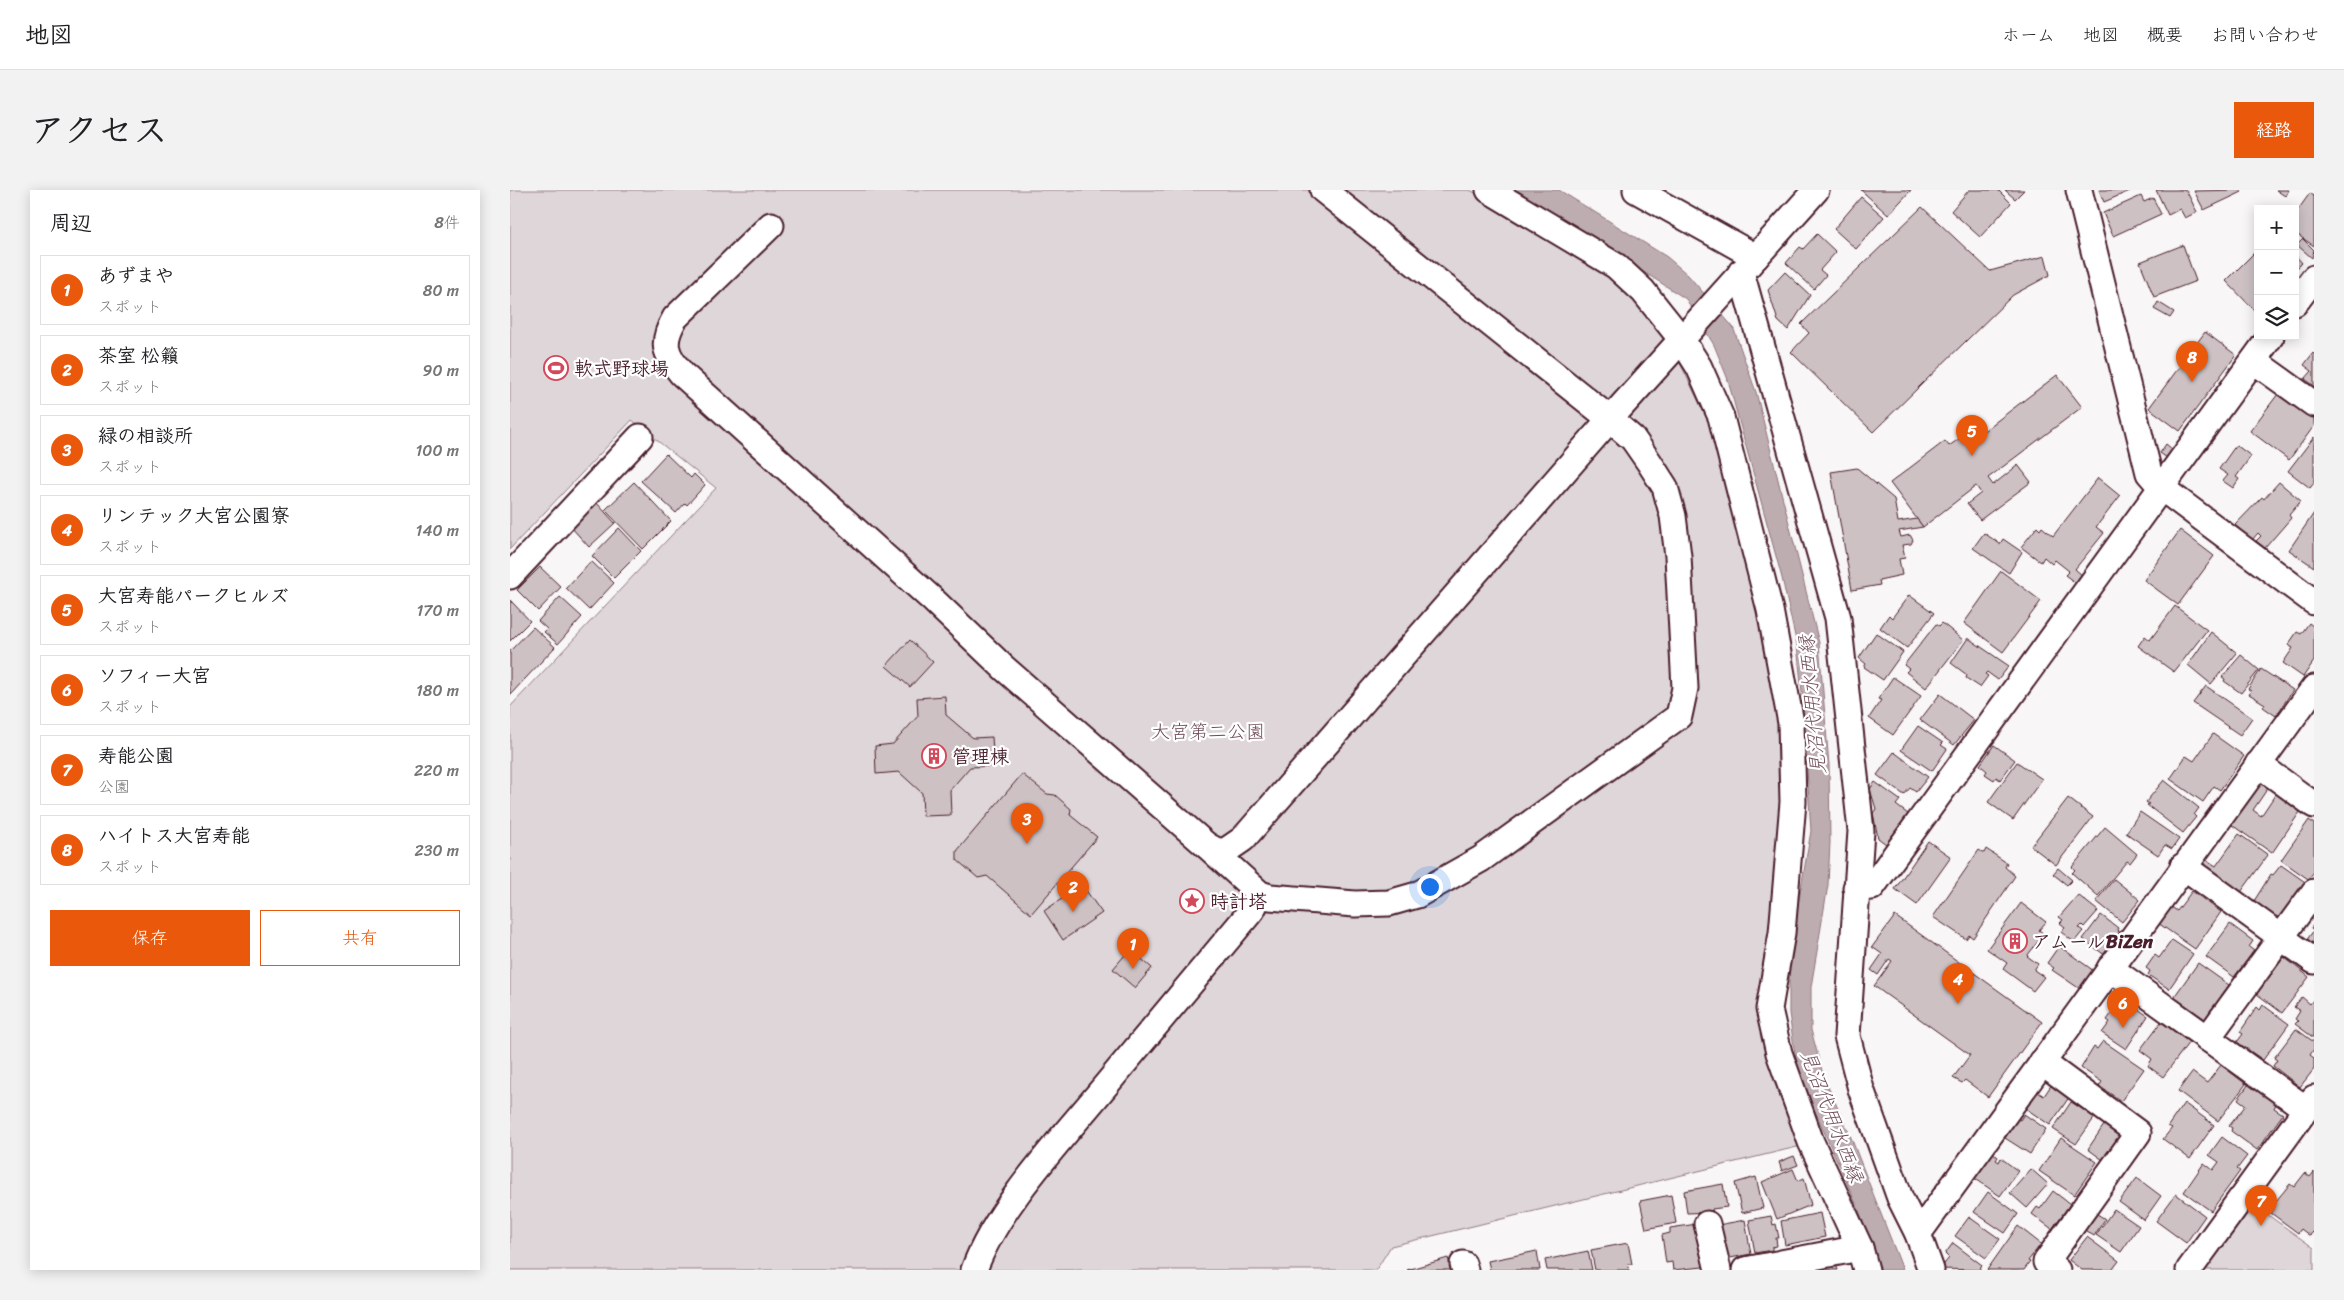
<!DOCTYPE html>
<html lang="ja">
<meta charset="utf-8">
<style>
body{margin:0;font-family:Sriracha,"Klee One",sans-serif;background:#f2f2f2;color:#202124}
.controls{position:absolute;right:15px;top:15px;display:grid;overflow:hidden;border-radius:0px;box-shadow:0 2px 12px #0003}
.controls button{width:45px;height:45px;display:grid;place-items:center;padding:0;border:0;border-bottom:1px solid #e0e0e0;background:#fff;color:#202124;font:25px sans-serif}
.you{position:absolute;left:919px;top:696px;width:18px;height:18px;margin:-12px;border:4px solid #fff;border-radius:50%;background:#1a73e8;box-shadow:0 0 0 8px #1a73e833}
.badge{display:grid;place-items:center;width:32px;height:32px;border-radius:50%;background:#ea580c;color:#fff;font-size:16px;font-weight:700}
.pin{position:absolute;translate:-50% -41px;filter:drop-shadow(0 1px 2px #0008)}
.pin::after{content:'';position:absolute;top:26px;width:18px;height:15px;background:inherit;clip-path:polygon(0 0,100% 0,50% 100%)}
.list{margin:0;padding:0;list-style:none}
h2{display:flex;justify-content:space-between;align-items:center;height:65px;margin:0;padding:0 20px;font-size:21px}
h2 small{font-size:16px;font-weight:400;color:#757577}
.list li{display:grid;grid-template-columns:32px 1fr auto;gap:15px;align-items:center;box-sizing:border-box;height:70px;margin:0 10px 10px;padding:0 10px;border:1px solid #e0e0e0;border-radius:0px}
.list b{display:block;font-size:19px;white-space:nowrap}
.list p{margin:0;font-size:16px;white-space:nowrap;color:#757577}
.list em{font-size:16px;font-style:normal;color:#757577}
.actions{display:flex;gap:10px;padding:15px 20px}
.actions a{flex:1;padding:11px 0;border:1px solid #ea580c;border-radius:0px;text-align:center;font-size:18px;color:#ea580c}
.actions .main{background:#ea580c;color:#fff}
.icon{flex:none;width:28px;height:28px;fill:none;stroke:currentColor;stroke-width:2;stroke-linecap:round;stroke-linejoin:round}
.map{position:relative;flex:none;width:1804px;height:1080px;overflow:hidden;border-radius:0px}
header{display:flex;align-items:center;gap:30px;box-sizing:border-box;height:70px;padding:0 25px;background:#fff;border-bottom:1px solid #e0e0e0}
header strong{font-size:24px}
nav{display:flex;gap:28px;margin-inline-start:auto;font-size:18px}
.intro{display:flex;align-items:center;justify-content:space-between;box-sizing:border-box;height:120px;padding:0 30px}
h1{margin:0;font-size:35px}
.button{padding:12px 22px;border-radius:0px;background:#ea580c;color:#fff;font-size:18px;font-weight:700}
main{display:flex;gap:30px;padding:0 30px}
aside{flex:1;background:#fff;border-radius:0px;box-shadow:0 2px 12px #0003}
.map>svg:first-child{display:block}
.green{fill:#ded6d9;stroke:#947a82}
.water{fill:#bdadb0;stroke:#8f747b}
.building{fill:#cdc1c4;stroke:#4a1f2b}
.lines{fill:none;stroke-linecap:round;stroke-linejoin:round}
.minor-casing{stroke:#4a1f2b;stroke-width:29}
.minor{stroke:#fff;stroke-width:25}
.labels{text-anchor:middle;stroke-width:4.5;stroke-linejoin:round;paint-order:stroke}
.poi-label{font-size:19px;font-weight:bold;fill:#4a1f2b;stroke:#fff;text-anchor:start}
.park-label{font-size:19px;fill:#6f4d56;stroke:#fff}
.water-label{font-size:20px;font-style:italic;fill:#72515a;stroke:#fff}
</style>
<header>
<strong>地図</strong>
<nav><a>ホーム</a><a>地図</a><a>概要</a><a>お問い合わせ</a></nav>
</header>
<div class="intro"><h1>アクセス</h1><a class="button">経路</a></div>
<main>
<aside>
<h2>周辺<small>8件</small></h2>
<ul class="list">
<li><span class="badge">1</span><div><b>あずまや</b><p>スポット</p></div><em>80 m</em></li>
<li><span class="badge">2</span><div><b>茶室 松籟</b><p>スポット</p></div><em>90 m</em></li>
<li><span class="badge">3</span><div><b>緑の相談所</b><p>スポット</p></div><em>100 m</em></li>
<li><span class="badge">4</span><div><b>リンテック大宮公園寮</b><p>スポット</p></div><em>140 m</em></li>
<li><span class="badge">5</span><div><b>大宮寿能パークヒルズ</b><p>スポット</p></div><em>170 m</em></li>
<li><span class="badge">6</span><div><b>ソフィー大宮</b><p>スポット</p></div><em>180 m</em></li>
<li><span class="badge">7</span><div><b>寿能公園</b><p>公園</p></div><em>220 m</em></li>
<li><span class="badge">8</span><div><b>ハイトス大宮寿能</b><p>スポット</p></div><em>230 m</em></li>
</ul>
<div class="actions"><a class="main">保存</a><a>共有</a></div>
</aside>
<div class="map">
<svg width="1804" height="1080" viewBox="0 0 1804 1080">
<rect width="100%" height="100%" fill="#f8f6f7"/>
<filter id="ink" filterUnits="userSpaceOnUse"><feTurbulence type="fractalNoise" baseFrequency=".02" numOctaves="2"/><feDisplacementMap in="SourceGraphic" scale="10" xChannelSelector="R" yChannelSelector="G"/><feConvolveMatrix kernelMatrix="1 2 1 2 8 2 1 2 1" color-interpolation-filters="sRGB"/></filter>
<g filter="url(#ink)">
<g class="green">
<polygon points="0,0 960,0 1099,82 1126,110 1154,148 1153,153 1171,175 1203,241 1216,302 1237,362 1267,528 1270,630 1261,732 1251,789 1254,847 1265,894 1291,956 881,1056 866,1080 0,1080 0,517 206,298 122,230 0,359"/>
<polygon points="1744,1015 1804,1058 1804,1080 1696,1080"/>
</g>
<polygon class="water" points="1006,0 1049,0 1157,67 1178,85 1223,137 1246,202 1309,453 1319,575 1320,652 1318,695 1301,797 1301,840 1314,888 1340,945 1393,1080 1371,1080 1348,1018 1301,912 1286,871 1279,823 1279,766 1301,641 1292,502 1287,455 1272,388 1217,187 1204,155 1176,109"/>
<g class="building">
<polygon points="1351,0 1401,0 1378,25"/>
<polygon points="1459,0 1488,0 1501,13 1470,47 1441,21"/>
<polygon points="1495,0 1514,0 1505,9"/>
<polygon points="1589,0 1622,0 1594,12"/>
<polygon points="1646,0 1676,0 1687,22 1675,28 1670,19 1658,25"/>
<polygon points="1731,0 1732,2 1694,20 1684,1"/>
<polygon points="1766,0 1779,0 1775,6"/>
<polygon points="1800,3 1804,6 1804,56 1785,43 1785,24"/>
<polygon points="1631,6 1634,12 1643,8 1651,24 1603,46 1593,23"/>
<polygon points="1351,7 1374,27 1346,59 1324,39"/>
<polygon points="1412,17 1480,81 1535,66 1540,85 1503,105 1363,242 1281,162 1299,143 1291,134"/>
<polygon points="1307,44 1326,62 1310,80 1316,85 1304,99 1276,73 1290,57 1293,59"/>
<polygon points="1793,49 1804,60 1802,68 1787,55"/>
<polygon points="1673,55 1686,91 1644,107 1630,72"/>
<polygon points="1748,59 1748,117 1744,120 1716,91"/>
<polygon points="1785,65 1792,73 1785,80"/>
<polygon points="1275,82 1300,105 1278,140 1268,131 1258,100"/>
<polygon points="1648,112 1664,122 1660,128 1644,119"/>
<polygon points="1695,142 1726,165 1670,241 1639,218"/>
<polygon points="1803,163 1804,164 1804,204 1800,201 1803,195 1795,189 1802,181 1794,175"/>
<polygon points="1547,185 1572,217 1478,288 1483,295 1508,275 1521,292 1470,330 1457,314 1471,303 1466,296 1413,337 1380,293 1435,251 1439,256 1457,243 1462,250"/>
<polygon points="1768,204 1795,223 1797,221 1804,226 1804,236 1779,270 1740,241"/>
<polygon points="1804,247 1804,293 1800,298 1778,281"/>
<polygon points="1656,254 1663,260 1657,268 1650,263"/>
<polygon points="1726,255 1741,266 1726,287 1729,289 1723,298 1713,291 1718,285 1709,279"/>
<polygon points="156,264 181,288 184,284 195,295 177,315 175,313 166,323 131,291"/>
<polygon points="1347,278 1384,309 1388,332 1407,329 1413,337 1389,341 1391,347 1400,345 1403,350 1401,354 1392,355 1395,368 1389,369 1392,385 1369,390 1370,395 1342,400 1321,282"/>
<polygon points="1588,288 1610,306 1586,337 1594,343 1565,379 1573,386 1567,394 1555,385 1559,381 1545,370 1542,374 1534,367 1531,372 1511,357 1527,337 1530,340 1532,337 1543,346"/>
<polygon points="124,292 161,331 133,359 95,320"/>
<polygon points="1769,292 1791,311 1779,325 1781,328 1755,358 1746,351 1751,346 1748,343 1742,350 1725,335 1752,307 1754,309"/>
<polygon points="86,312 105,333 79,357 60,336"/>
<polygon points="1804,323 1804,377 1779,360"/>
<polygon points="109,338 131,361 104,388 82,366"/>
<polygon points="1670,340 1704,366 1668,415 1634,390"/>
<polygon points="1474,343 1490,354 1493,349 1512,362 1499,383 1463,358"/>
<polygon points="81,371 104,393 79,420 56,398"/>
<polygon points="30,377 51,397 28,421 7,400"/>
<polygon points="1491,381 1531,411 1493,462 1454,433"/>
<polygon points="1399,405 1424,423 1397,458 1370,438 1379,425 1382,428"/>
<polygon points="50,407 72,427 48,454 34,442 37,439 28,431"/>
<polygon points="0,410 20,431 0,451"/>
<polygon points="1665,416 1697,440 1664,482 1628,456 1635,446 1640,450"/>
<polygon points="1432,433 1453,450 1416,498 1396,482 1399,479 1394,475 1426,434 1429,436"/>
<polygon points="1799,433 1804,437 1804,471 1793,487 1773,473 1783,458 1778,455 1787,442 1791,444"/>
<polygon points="23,437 45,457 0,505 0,461"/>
<polygon points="1701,442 1727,463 1701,494 1678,475"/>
<polygon points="1366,443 1393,462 1373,490 1354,477 1356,474 1349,468"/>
<polygon points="1458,448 1499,476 1488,490 1477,482 1475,484 1478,486 1470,497 1456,488 1457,485 1441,473"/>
<polygon points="400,450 423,472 400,497 376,476"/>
<polygon points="1731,465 1749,480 1731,503 1714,491 1715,489 1712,487"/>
<polygon points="1751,479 1783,500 1766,526 1753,517 1755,514 1739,504 1741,501 1738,499"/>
<polygon points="1383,487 1411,506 1383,545 1359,528 1371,510 1368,509"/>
<polygon points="1696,496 1742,528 1730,545 1683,513"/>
<polygon points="1430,504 1464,530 1444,555 1410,530"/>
<polygon points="435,506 436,525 463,548 482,547 484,576 460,577 440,600 441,625 413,626 412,603 389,582 366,584 365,556 383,554 408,526 407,508"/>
<polygon points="1408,536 1433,553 1431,555 1437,559 1422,581 1391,560"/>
<polygon points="1703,544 1734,566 1710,600 1704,596 1693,612 1660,589 1676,566 1684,571"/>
<polygon points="1484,555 1505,570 1490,590 1486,587 1484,590 1475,584 1477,581 1470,575"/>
<polygon points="1384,562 1418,587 1406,602 1400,598 1394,605 1367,585"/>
<polygon points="1507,572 1532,589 1503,630 1478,612"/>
<polygon points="512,584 537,604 545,605 561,619 560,625 587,647 521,724 477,686 468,688 447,670 447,661"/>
<polygon points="1751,589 1760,595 1743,620 1751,626 1767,602 1792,619 1762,663 1719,633"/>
<polygon points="1654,590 1689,618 1684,625 1686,627 1673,643 1637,615 1639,614 1636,612"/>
<polygon points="1365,592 1390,610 1386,615 1398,624 1376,654 1368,648 1363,623 1366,619 1360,599"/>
<polygon points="1558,608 1583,627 1546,675 1521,656"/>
<polygon points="1630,622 1669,649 1662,659 1655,655 1648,665 1616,643"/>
<polygon points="1799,630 1804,634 1804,682 1798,689 1771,670"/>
<polygon points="1595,637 1627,664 1620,673 1617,671 1588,706 1562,683 1565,680 1562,677"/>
<polygon points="1729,644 1758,665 1731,702 1709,686 1706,691 1685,676 1692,667 1706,676"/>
<polygon points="1418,651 1441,667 1407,715 1385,699"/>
<polygon points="1476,659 1497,673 1495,677 1505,686 1463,748 1459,745 1456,749 1423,727 1469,660 1474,663"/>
<polygon points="1771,675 1798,694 1770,731 1744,711 1761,684 1763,685"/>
<polygon points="1548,678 1562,690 1557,695 1543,684"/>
<polygon points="1604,689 1630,710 1612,732 1586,711"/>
<polygon points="572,695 592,723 553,750 534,721"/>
<polygon points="1682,701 1711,722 1685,759 1648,733 1660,716 1667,721"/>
<polygon points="1568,705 1588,721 1574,737 1572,735 1569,738 1573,741 1564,752 1551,742 1555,737 1550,733 1553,730 1549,727"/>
<polygon points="1511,713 1536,732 1529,740 1534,744 1517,766 1528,774 1524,780 1534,787 1523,801 1493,779 1497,773 1477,759"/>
<polygon points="1591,725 1608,738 1607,740 1611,744 1596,766 1573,749"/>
<polygon points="1385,726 1532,832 1478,907 1455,890 1452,893 1443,888 1460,865 1364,796 1382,771 1379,769 1368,785 1361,780 1372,764 1362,757"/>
<polygon points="1720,734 1743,751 1739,757 1744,761 1724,787 1696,767"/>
<polygon points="1804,734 1804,757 1796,751 1804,740 1801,738"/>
<polygon points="1662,750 1683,764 1659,799 1638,785 1640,781 1636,778 1645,765 1649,768"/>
<polygon points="1549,756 1584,781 1573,801 1542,780 1544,778 1537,773"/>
<polygon points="620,759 642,778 625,798 603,779"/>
<polygon points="1774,767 1799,787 1772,823 1747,804"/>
<polygon points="1688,773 1719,795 1711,806 1714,808 1705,820 1702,818 1695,829 1664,807"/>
<polygon points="1792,807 1800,814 1804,809 1804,848 1785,834 1788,831 1785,829 1790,821 1784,817"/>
<polygon points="1615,810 1638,826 1616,859 1592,843 1600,832 1597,830 1604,820 1607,822"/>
<polygon points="1753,815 1779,834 1753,870 1727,852 1733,844 1730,842 1747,817 1750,820"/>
<polygon points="1651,832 1679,852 1653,887 1638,876 1642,869 1630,860"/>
<polygon points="1786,839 1804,852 1804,859 1800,865 1804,868 1804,879 1790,897 1763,876 1767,870 1764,868"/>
<polygon points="1593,851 1634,879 1611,911 1589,896 1592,892 1571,878 1584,857 1587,859"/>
<polygon points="1711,875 1736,894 1708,931 1668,901 1682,882 1697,893"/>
<polygon points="1544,891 1562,903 1540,935 1515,918 1526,901 1534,906"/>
<polygon points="1741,891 1750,899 1749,901 1766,914 1764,918 1773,924 1747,960 1721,941 1722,938 1719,936 1736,915 1728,909"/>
<polygon points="1561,912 1585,927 1566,954 1543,939"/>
<polygon points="1674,913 1704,935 1680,969 1653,949 1662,938 1658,936"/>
<polygon points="1514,924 1536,939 1520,964 1495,948 1508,929 1510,930"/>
<polygon points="1596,932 1616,946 1597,973 1578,959"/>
<polygon points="1712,947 1737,966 1727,979 1730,981 1701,1021 1674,1002 1694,973 1703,980 1709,972 1699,965"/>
<polygon points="1551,948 1587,972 1564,1005 1529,981"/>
<polygon points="1480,960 1488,967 1486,970 1489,972 1491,968 1508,981 1490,1006 1463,987"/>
<polygon points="1284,966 1288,975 1272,981 1269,972"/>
<polygon points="1283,979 1288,991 1294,988 1301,1015 1267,1029 1252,992"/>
<polygon points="1521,979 1538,994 1517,1018 1500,1003"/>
<polygon points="1804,982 1804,1044 1802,1042 1800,1046 1791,1039 1788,1043 1761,1023 1764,1019 1761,1017 1780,994 1784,997 1795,983 1800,987"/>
<polygon points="1246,987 1253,1018 1232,1023 1225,993"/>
<polygon points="1627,988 1651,1006 1634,1030 1609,1012"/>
<polygon points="1213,994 1217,1017 1202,1019 1203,1022 1177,1023 1174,1001"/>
<polygon points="1543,1001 1560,1014 1542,1039 1522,1024 1527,1017 1530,1019"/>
<polygon points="1478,1002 1508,1024 1495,1043 1464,1022"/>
<polygon points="1666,1004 1695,1026 1676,1053 1646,1031"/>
<polygon points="1161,1005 1166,1033 1136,1039 1130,1011"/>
<polygon points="1604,1019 1629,1036 1611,1062 1586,1045"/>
<polygon points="1584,1022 1595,1029 1584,1046 1573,1039"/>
<polygon points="1310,1023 1315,1047 1275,1055 1271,1031"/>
<polygon points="1261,1026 1263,1035 1266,1034 1269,1048 1266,1048 1267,1056 1262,1057 1262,1060 1245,1063 1239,1030"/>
<polygon points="1459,1027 1490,1049 1476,1068 1445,1046"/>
<polygon points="1235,1030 1241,1064 1215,1069 1208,1035"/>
<polygon points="1187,1034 1193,1077 1163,1080 1162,1072 1156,1073 1152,1045 1160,1043 1160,1038"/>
<polygon points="1508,1036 1531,1054 1518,1071 1520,1072 1514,1080 1477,1080"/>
<polygon points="1577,1047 1609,1071 1602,1080 1572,1080 1559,1070"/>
<polygon points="1118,1053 1122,1074 1117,1074 1119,1080 1085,1080 1081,1060"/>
<polygon points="1443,1053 1472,1075 1469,1080 1430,1079 1439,1068 1435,1064"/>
<polygon points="1027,1061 1030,1080 980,1080 978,1071"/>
<polygon points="1078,1061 1082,1080 1037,1080 1035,1070"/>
<polygon points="938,1068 942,1080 897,1080"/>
<polygon points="1326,1075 1328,1080 1309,1080"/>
</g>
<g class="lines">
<defs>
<g id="minor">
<polyline points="979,0 1106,76 1133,101 1172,150 1189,177 1211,227 1260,420 1281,533 1283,612 1272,743 1259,819 1269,863 1301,952 1350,1058 1356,1080"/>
<polyline points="1126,0 1246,67"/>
<polyline points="1569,0 1639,283 1653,299 1804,412"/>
<path d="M 261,35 L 165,128 C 151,152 154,163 172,184 L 423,410 L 494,478 L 696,655 L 705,660 L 714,662 L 733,649 L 1100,229 L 813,0"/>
<polyline points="1231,82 1328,428 1351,641 1337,846 1351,899 1390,1008 1408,1044 1421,1080"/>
<polyline points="1785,113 1804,88"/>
<polyline points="1744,171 1804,214"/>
<polyline points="0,386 130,247"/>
<polyline points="1748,574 1804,615"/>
<polyline points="696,655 750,704 760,707 845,714 879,713 907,705 971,669 1169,526 1175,498 1168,366 1163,326 1155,297 1139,272 1123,249 1100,229 1306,0"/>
<polyline points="1673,676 1804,771"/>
<polyline points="1346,698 1362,697 1761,146"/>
<polyline points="1600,778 1796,919"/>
<polyline points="1697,849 1804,702"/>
<polyline points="1532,872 1628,943 1536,1072 1547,1080"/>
<polyline points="1197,1034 1208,1080"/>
<polyline points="1408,1044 1804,498"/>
<polyline points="953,1074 955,1080"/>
<path d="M 464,1080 C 485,1021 546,955 586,907 C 638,845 690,783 742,720 L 750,704"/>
<polyline points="1235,1080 1350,1058"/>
<polyline points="1679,1080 1804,908"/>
</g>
</defs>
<use href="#minor" class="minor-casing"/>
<use href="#minor" class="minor"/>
</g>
</g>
<defs>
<symbol id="stadium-ring" viewBox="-11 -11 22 22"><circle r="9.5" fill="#fff" stroke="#d1495b" stroke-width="1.5"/><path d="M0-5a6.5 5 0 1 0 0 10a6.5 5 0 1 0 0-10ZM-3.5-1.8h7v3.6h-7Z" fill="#d1495b"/></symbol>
<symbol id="building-ring" viewBox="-11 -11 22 22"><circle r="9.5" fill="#fff" stroke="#d1495b" stroke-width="1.5"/><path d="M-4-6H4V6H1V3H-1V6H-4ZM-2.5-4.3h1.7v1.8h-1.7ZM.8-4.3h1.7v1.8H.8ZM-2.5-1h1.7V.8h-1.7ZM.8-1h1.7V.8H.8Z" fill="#d1495b"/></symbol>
<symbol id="sight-ring" viewBox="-11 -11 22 22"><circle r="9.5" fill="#fff" stroke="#d1495b" stroke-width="1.5"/><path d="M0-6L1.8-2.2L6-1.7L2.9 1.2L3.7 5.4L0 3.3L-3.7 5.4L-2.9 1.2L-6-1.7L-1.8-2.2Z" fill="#d1495b"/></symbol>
</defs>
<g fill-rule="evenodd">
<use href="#stadium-ring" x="32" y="164" width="28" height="28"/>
<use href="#building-ring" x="410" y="552" width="28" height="28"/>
<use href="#sight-ring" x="668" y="697" width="28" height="28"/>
<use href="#building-ring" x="1491" y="737" width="28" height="28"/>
</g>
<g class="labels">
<g class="poi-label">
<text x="64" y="185">軟式野球場</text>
<text x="442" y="573">管理棟</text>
<text x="700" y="718">時計塔</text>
<text x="1522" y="758">アムールBiZen</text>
</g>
<g class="park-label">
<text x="698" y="548">大宮第二公園</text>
</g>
<g class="water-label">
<text transform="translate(1302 515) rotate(-95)" y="7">見沼代用水西縁</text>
<text transform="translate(1322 926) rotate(69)" y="7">見沼代用水西縁</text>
</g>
</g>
</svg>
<div class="controls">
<button>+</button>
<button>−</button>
<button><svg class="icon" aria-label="layers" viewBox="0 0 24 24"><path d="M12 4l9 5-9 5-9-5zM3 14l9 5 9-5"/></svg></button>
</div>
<div class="you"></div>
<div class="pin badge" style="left:623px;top:779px">1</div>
<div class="pin badge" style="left:563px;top:722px">2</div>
<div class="pin badge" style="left:517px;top:654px">3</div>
<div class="pin badge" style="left:1448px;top:814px">4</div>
<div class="pin badge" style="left:1462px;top:266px">5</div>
<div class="pin badge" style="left:1613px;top:838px">6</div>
<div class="pin badge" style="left:1751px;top:1036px">7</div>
<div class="pin badge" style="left:1682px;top:192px">8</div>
</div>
</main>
